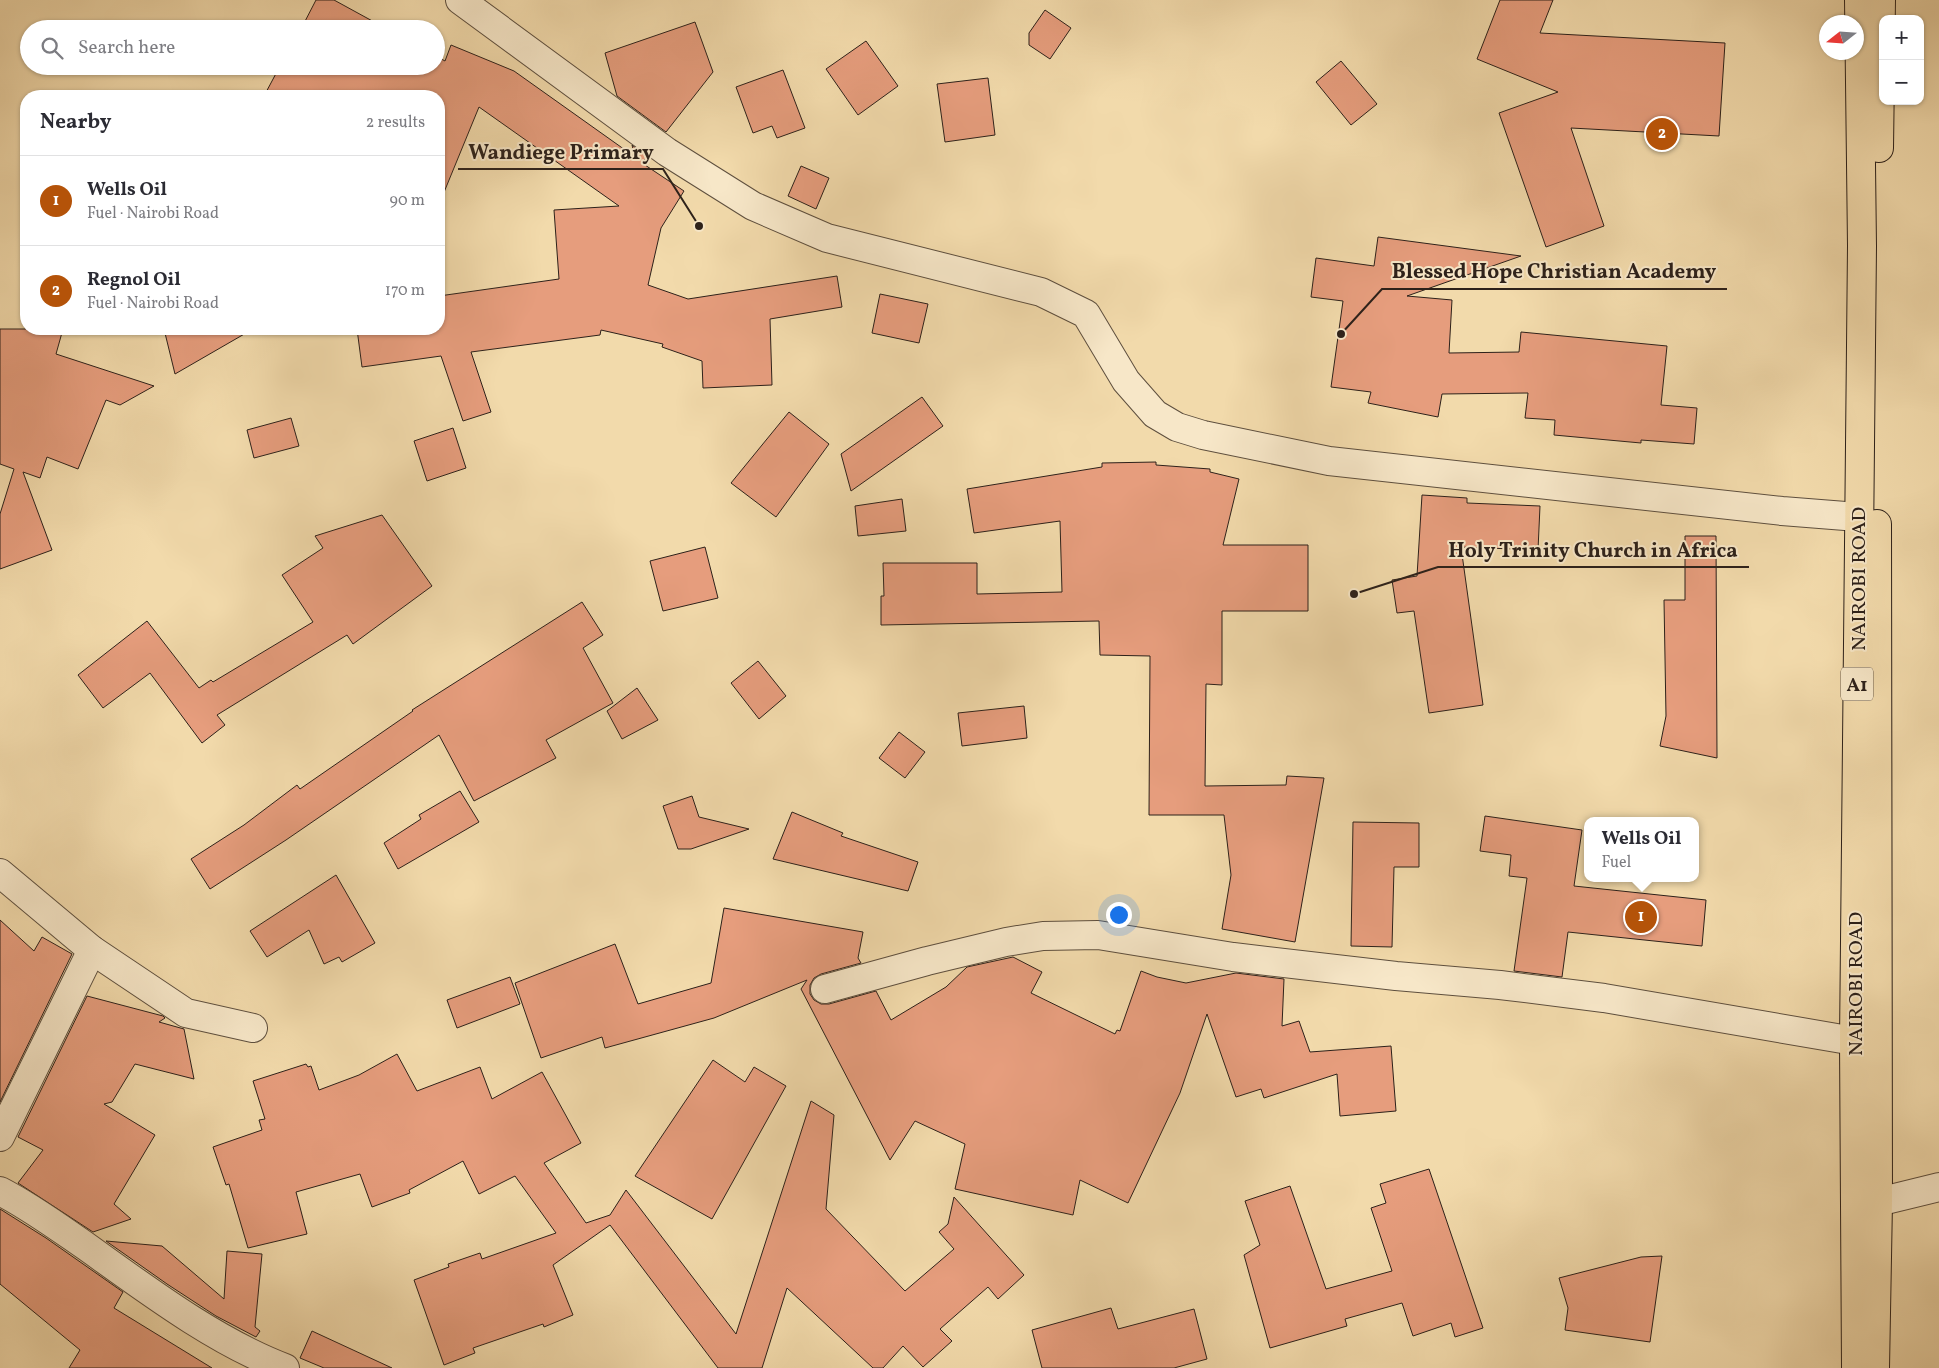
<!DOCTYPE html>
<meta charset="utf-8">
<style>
body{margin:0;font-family:Vollkorn,serif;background:#f2f2f3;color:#2b2b33}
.controls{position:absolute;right:15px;top:15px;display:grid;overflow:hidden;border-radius:10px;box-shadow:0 1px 4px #0004}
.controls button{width:45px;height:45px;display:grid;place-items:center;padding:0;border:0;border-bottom:1px solid #e1e1e2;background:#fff;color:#2b2b33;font:25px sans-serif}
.compass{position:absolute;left:1819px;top:15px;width:45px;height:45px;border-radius:50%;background:#fff;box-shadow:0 1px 4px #0004;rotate:253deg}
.you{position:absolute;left:1118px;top:914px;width:18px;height:18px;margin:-12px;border:4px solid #fff;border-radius:50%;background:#1a73e8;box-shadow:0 0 0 8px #1a73e833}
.badge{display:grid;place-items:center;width:32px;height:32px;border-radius:50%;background:#b45309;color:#fff;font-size:16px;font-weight:700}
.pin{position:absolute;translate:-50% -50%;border:2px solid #fff;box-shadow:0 1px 5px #0006}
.popup{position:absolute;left:1584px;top:817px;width:115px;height:65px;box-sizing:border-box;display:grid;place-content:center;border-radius:10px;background:#fff;filter:drop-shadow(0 1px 4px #0005);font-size:16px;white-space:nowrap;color:#7c7c81}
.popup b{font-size:19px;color:#2b2b33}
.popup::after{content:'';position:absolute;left:50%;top:100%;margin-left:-10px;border:10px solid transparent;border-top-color:#fff}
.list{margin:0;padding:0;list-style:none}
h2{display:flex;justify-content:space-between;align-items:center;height:65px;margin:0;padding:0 20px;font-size:21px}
h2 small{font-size:16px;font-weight:400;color:#7c7c81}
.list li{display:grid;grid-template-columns:32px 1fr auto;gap:15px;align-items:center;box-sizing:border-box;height:90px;padding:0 20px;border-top:1px solid #e1e1e2}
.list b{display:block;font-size:19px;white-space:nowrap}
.list p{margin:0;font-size:16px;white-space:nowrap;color:#7c7c81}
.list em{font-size:16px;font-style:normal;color:#7c7c81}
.icon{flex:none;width:28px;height:28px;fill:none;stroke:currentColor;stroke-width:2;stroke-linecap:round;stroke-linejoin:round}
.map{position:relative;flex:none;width:1939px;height:1368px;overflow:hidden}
.search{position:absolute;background:#fff;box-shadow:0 1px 4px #0004;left:20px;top:20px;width:425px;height:55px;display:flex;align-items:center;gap:12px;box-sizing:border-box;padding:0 18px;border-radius:28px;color:#7c7c81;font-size:19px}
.panel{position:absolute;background:#fff;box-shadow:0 1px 4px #0004;left:20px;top:90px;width:425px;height:245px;border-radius:20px}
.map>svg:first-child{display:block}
.building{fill:#e69d7d;stroke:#2d211a}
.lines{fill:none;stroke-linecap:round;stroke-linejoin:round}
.minor-casing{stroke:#5e4f3e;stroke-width:30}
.highway-casing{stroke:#2d211a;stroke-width:30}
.minor{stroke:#f7e7c8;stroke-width:28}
.highway{stroke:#f2daab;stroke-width:28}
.labels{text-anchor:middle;stroke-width:4;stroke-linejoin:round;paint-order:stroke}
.shield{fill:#f7e7c8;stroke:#6a5c4e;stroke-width:1}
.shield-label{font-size:19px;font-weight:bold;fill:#2d211a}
.street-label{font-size:20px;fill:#2d211a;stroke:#f7e7c8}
.leader{fill:none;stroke:#2d211a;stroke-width:2}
.callout-dot{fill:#2d211a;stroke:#f7e7c8;stroke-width:2}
.callout-label{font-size:21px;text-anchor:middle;font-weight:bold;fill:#2d211a;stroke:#f7e7c8;stroke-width:4;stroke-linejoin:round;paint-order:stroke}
</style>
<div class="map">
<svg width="1939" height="1368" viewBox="0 0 1939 1368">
<rect width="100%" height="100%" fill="#f2daab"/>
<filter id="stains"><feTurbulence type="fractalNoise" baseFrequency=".004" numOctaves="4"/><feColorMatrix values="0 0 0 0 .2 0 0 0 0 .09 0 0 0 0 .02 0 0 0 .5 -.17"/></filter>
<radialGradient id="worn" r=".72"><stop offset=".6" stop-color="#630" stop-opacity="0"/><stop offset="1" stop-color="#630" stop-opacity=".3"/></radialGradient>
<g class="building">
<polygon points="316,0 334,0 387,29 301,29"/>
<polygon points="1500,0 1553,0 1540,33 1725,43 1719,136 1571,128 1604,226 1546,247 1499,113 1558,92 1477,59"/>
<polygon points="1045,10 1071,28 1050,59 1029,45 1029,33"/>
<polygon points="695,22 713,72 666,132 617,96 605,53"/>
<polygon points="866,41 898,86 858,115 826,69"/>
<polygon points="451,45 514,71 635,157 632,145 647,157 642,163 684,191 661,228 648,285 688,299 837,276 842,307 770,319 772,385 703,388 702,361 662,347 663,344 601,330 600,335 471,352 491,412 463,421 441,356 362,367 357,329 439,329 439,296 559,279 554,210 619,206 479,107 440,202 439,96 264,96 280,66 436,66 436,56 445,61"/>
<polygon points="1341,61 1377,104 1351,125 1316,82"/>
<polygon points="783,70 805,128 777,138 772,126 753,133 736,87"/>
<polygon points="988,78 995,135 945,142 937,84"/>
<polygon points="801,166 829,178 816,209 788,196"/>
<polygon points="1378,237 1521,256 1407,296 1452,300 1449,353 1519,352 1521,332 1667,346 1661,405 1697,408 1694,444 1641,440 1641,443 1554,435 1555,420 1525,418 1528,393 1442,394 1438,417 1368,403 1371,392 1331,387 1343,301 1311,297 1316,258 1374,266"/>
<polygon points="880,294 928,304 919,343 872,333"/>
<polygon points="0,329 63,329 56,354 154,386 120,405 106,400 78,469 47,457 40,478 23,472 52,550 0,569 0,514 14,469 0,464"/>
<polygon points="164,329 253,329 175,374"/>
<polygon points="922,397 943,426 851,491 841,454"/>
<polygon points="789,412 829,444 776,517 731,483"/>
<polygon points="291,418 299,446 254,458 247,430"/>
<polygon points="453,428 466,468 427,481 414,441"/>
<polygon points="1156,462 1156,465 1210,469 1210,472 1239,479 1223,545 1308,545 1308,611 1222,611 1222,685 1206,684 1205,786 1286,785 1287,776 1324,778 1295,942 1222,929 1231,875 1224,815 1149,815 1150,656 1100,655 1099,621 881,625 881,596 884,596 883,563 977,563 977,594 1062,592 1060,521 974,533 967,489 1102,467 1102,463"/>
<polygon points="1422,495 1467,498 1467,503 1540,506 1538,550 1461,547 1483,705 1429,713 1414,611 1397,613 1392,580 1417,576"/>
<polygon points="902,499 906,531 858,536 855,506"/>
<polygon points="382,515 432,586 353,644 347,635 217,715 225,725 202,743 150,673 103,708 78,675 147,621 199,688 211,680 213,682 313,622 282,575 323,548 315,536"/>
<polygon points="1685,536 1716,536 1717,758 1660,746 1666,716 1664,600 1685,600"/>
<polygon points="705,547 718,598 663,611 650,561"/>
<polygon points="582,602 603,635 583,648 613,703 546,740 556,758 474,801 439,735 286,840 210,889 191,859 244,825 297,785 300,789 413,711 412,710"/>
<polygon points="758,661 786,696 759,719 731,683"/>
<polygon points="637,688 658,720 622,739 607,711"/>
<polygon points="1024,706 1027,738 962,746 958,713"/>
<polygon points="899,732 925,752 905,778 879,758"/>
<polygon points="460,791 479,822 398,869 384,843 421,819 419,815"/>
<polygon points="692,796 699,817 749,829 691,849 678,849 663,806"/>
<polygon points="792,812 843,833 841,836 918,862 908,891 773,859"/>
<polygon points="1485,816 1582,830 1574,886 1706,900 1702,946 1568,932 1562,977 1514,971 1527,878 1509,876 1511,855 1480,851"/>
<polygon points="1353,822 1419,823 1419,867 1394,867 1392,947 1351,946"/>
<polygon points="336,875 375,943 342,962 339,957 324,964 309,930 267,957 250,931"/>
<polygon points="724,908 863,932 858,958 861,963 821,974 814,978 810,985 810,994 814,1000 821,1004 829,1004 876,991 891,1020 946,987 967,967 1013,957 1042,972 1031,993 1115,1034 1117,1030 1120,1031 1141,971 1157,977 1186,983 1236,973 1284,979 1282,1026 1299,1021 1310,1052 1391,1046 1396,1111 1340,1116 1337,1074 1264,1098 1261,1089 1236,1097 1207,1014 1180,1093 1128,1203 1080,1180 1073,1215 955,1189 965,1144 915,1121 890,1160 801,989 807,980 714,1018 605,1048 602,1037 541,1058 515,983 615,944 638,1004 711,983"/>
<polygon points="0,920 34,951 42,937 72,954 0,1102"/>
<polygon points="510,977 520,1004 457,1028 447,1000"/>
<polygon points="87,996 163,1016 165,1018 159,1022 184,1029 194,1079 135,1064 112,1102 104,1104 155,1135 114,1204 131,1219 93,1232 18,1183 43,1150 18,1137"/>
<polygon points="397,1054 417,1091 480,1067 492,1099 542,1072 581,1143 544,1163 586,1223 610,1215 626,1190 736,1334 811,1101 834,1115 826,1209 905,1291 954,1249 939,1232 948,1224 954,1197 1024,1275 998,1299 988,1287 940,1329 952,1341 923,1367 903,1346 883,1368 873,1368 787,1288 762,1368 718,1368 610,1225 553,1265 573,1315 544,1327 543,1324 473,1348 475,1353 444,1365 414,1280 449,1267 448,1264 480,1253 482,1259 556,1233 515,1176 479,1194 463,1161 409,1190 410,1193 372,1207 360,1174 296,1192 307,1234 248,1248 229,1184 226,1185 213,1147 262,1130 259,1120 265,1119 253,1081 306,1064 308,1067 311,1066 319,1090 359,1075"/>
<polygon points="713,1060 745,1082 754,1067 786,1086 712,1219 635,1176"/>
<polygon points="1429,1169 1483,1328 1455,1337 1451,1323 1413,1336 1402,1303 1345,1319 1347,1326 1270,1348 1244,1255 1260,1245 1245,1201 1290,1186 1326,1289 1392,1271 1371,1208 1386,1203 1380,1184"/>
<polygon points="0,1209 46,1238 123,1292 114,1308 212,1368 69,1368 80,1350 0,1284"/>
<polygon points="106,1241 162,1246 224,1299 227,1251 262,1254 255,1327 260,1331 256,1337 216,1316 167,1284"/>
<polygon points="1662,1256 1650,1342 1565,1330 1568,1308 1559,1278 1641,1257"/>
<polygon points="1111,1308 1118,1329 1194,1309 1207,1359 1174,1368 1042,1368 1032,1330"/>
<polygon points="312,1331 392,1368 324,1368 300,1358"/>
</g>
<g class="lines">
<defs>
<g id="minor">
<polyline points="460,0 667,152 753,206 827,238 1041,292 1086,314 1126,381 1155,414 1177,427 1203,435 1329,461 1782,511 1858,517"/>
<polyline points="0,873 92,950 186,1013 253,1028"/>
<polyline points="825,989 927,961 1006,942 1043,936 1098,935 1233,957 1396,976 1500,985 1604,998 1854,1041"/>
<polyline points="0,1137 92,950"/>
<path d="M 0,1191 C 31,1207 58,1227 87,1247 C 147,1290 216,1342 285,1368"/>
<polyline points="1878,1202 1939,1187"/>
</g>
<g id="highway">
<polyline points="1879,148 1881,0"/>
<polyline points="1856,1368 1854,1041 1862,246 1859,0"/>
<polyline points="1875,1368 1878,1202 1877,524"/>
</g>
</defs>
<use href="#minor" class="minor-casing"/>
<use href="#highway" class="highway-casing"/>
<use href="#minor" class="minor"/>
<use href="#highway" class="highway"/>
</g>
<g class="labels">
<rect class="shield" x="1841" y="667.5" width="32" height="33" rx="4"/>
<g class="shield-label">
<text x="1857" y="691">A1</text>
</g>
<g class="street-label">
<text transform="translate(1858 579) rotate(-90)" y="7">NAIROBI ROAD</text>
<text transform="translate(1855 984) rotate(-90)" y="7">NAIROBI ROAD</text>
</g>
</g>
<path class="leader" d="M699 226L663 169H458M1341 334L1382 289H1727M1354 594L1438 567H1749"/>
<g class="callout-dot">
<circle cx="699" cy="226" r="5"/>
<circle cx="1341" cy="334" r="5"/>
<circle cx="1354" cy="594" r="5"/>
</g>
<g class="callout-label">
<text x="561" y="159">Wandiege Primary</text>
<text x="1554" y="278">Blessed Hope Christian Academy</text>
<text x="1593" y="557">Holy Trinity Church in Africa</text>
</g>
<rect width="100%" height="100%" filter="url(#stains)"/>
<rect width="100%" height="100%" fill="url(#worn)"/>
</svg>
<div class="controls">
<button>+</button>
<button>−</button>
</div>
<svg class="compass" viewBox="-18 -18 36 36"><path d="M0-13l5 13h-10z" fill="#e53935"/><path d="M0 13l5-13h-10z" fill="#7c7c81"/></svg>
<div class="you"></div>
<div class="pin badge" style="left:1641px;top:917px">1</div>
<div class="popup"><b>Wells Oil</b>Fuel</div>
<div class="pin badge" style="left:1662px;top:134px">2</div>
<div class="search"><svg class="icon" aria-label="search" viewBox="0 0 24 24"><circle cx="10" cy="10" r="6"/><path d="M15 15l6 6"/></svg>Search here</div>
<section class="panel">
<h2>Nearby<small>2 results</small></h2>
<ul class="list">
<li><span class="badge">1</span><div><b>Wells Oil</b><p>Fuel · Nairobi Road</p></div><em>90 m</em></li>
<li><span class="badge">2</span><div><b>Regnol Oil</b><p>Fuel · Nairobi Road</p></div><em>170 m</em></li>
</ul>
</section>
</div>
